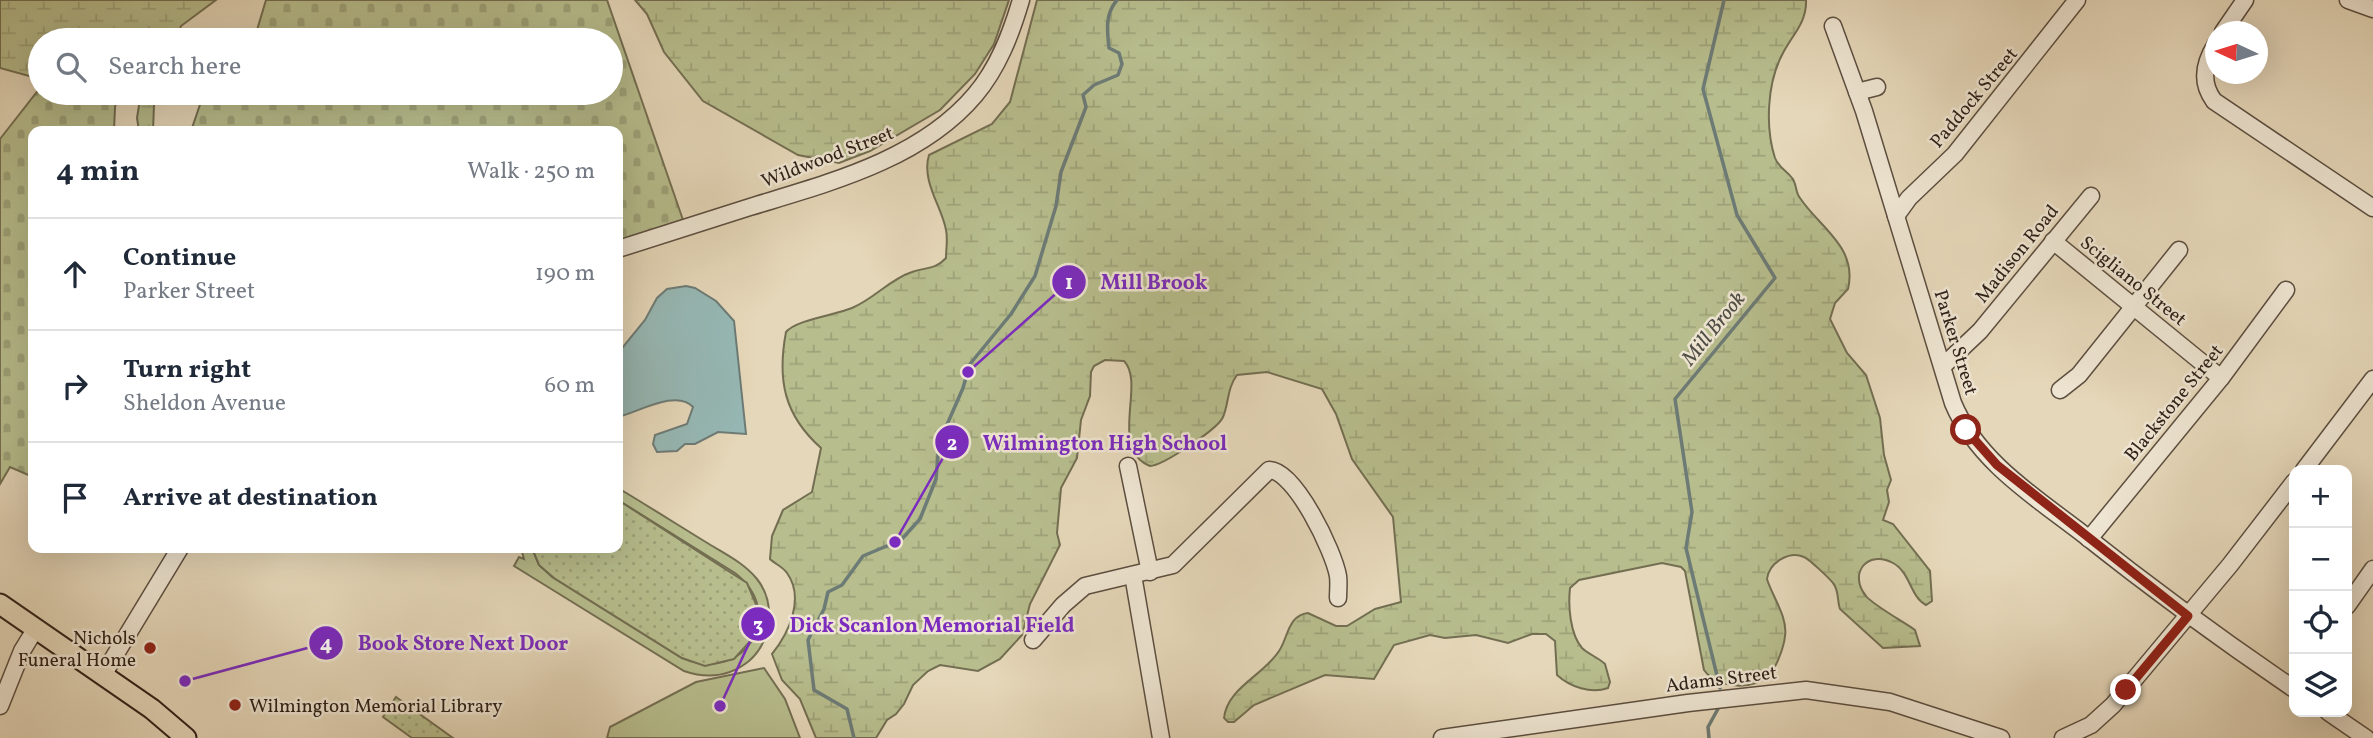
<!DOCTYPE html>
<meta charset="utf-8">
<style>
body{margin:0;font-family:Vollkorn,serif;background:#f6f6f7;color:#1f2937}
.controls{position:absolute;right:21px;bottom:21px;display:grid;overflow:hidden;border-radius:14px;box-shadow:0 7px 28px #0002}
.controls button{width:63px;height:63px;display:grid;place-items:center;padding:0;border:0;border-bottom:2px solid #e0e1e3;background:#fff;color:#1f2937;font:35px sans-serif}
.compass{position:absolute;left:2205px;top:21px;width:63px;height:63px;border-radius:50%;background:#fff;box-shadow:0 7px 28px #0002;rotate:274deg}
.stop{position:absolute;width:21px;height:21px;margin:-16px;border:5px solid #8f2418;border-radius:50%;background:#fff}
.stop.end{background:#8f2418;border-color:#fff;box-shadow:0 2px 7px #0008}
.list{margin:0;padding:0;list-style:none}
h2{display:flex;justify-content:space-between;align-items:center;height:91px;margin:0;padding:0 28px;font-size:30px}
h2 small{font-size:23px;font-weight:400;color:#747a83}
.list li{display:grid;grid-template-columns:46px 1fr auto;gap:21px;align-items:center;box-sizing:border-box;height:112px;padding:0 28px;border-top:2px solid #e0e1e3}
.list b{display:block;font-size:26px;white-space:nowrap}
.list p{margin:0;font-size:23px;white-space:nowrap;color:#747a83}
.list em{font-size:23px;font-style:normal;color:#747a83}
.icon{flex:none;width:38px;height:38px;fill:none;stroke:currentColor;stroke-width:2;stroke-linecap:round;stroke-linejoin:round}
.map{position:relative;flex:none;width:2373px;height:738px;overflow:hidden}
.search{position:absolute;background:#fff;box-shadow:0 7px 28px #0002;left:28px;top:28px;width:595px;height:77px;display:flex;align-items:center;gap:18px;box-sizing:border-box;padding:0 24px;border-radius:38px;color:#747a83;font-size:26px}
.panel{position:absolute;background:#fff;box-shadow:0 7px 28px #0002;left:28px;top:126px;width:595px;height:427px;border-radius:14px}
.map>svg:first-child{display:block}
.grass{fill:#b7bd8d;stroke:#736e52;stroke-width:2}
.wetland{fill:url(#wetland-marsh);stroke:#736e52;stroke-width:2}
.cemetery{fill:url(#cemetery-stones);stroke:#736e52;stroke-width:2}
.park{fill:url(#park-dots);stroke:#736e52;stroke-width:2}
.water{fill:#96b8b5;stroke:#6d7b76;stroke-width:2}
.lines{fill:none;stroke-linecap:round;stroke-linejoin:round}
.stream{stroke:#6d7b76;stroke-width:3.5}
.minor-casing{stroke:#5c4e40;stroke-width:19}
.major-casing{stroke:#2f2018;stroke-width:23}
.minor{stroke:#eee5d2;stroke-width:16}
.major{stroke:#e5d7b9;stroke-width:19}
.route{stroke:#8f2418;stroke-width:9}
.poi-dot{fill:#8f2418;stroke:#eee5d2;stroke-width:2.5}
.labels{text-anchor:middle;stroke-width:5;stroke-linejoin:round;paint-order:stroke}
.street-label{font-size:19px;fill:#2f2018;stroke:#eee5d2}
.poi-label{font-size:19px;fill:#2f2018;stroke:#eee5d2;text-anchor:end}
.water-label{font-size:21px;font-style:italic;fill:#4e4e47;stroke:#eee5d2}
.leader{fill:none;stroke:#7b2cbf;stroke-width:2.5}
.callout-dot{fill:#7b2cbf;stroke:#eee5d2;stroke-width:2.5}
.mark-label{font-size:21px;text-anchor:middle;font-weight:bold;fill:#fff}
.callout-label{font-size:21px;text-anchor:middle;font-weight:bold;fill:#7b2cbf;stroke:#eee5d2;stroke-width:5;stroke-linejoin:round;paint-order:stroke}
</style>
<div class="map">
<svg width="2373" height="738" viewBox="0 0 2373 738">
<defs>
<pattern id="wetland-marsh" width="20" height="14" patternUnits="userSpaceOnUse" patternTransform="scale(1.75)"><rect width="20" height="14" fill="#b7bd8d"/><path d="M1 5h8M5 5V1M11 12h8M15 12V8" fill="none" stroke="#9ea279"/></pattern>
<pattern id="cemetery-stones" width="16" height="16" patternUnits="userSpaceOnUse" patternTransform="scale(1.75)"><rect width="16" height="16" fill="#b7bd8d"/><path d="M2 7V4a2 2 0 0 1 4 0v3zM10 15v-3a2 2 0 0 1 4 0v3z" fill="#9ea279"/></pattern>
<pattern id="park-dots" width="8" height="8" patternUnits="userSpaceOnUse" patternTransform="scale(1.75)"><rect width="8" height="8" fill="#b7bd8d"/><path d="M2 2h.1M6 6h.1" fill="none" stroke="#9ea279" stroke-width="1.8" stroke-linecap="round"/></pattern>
</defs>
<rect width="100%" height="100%" fill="#e5d7b9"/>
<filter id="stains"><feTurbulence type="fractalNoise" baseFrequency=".00286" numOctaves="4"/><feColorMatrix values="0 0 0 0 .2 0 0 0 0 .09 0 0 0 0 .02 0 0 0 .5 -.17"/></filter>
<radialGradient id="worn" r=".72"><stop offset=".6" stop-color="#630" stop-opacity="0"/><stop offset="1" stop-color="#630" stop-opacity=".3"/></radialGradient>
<g class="grass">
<path d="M 618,488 C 648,506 678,525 709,544 C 725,554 744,563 757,579 C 776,603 772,641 749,661 C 729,677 707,679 684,671 L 514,566 L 519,557 L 524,559 L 521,548 L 532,548 L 539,565 L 552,577 L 682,658 C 745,684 788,614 735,573 L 618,500 Z"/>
<polygon points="764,668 785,699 800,738 607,738 610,727 696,682"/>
</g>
<g class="wetland">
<polygon points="0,0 216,0 181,26 176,40 111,40 91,33 80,40 40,40 40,70 29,76 0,68"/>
<polygon points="635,0 1009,0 994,44 975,74 940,110 870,151 839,163 798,155 703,101 664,52 647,14"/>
<path d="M 1037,0 L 1806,0 C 1807,22 1793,34 1783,53 C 1767,82 1765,127 1775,158 C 1779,168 1787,171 1792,178 C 1797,184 1795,192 1800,198 C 1819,227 1858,247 1848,289 L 1835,303 L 1830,319 L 1847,353 L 1866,375 L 1880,418 L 1884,455 L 1891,480 L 1887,490 L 1889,502 L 1883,520 L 1893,524 L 1930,571 L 1932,601 L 1926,605 C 1910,597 1911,573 1893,563 C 1867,549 1848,574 1866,596 C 1873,605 1904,622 1915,630 L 1920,646 L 1883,648 L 1840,609 C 1837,600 1839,590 1833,583 C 1829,578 1809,559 1804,557 C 1789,550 1769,563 1767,579 C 1772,596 1788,617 1785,636 C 1784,647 1776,669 1768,676 C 1750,691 1717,688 1704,670 L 1685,571 L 1681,567 L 1662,563 L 1579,580 L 1570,588 C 1568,606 1570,634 1582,648 C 1588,654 1599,658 1605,664 L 1610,682 L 1608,688 C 1591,694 1570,687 1557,675 L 1555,641 L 1546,634 L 1532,634 L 1508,643 L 1476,635 L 1445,638 L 1430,635 L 1394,645 L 1374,679 L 1325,675 L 1254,705 L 1234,722 L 1228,722 L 1224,718 C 1227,688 1264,675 1279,651 C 1288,638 1288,615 1308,613 L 1336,626 L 1347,626 L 1375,609 L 1401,602 L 1393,517 L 1352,459 L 1336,414 L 1322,389 L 1267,372 L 1237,375 C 1227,388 1229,403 1223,417 C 1218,429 1162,466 1150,466 C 1108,449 1146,383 1124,361 L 1105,360 L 1094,366 L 1091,372 L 1090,396 L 1081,420 L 1077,458 L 1061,488 L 1057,533 L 1060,545 L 1030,604 L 1022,635 L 1000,659 L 978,671 L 940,665 L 928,671 L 913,685 L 904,704 L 896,714 L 887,720 L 876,738 L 816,738 L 800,699 L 782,680 L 772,654 C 789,633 805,598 787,573 C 783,567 775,564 770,559 L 772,536 L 783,510 L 812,492 L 821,448 C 784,415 777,380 786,332 C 796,320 835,315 852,308 C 874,299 890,279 912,272 C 926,267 935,270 946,258 C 946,249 948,239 946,230 C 942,207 921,181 929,155 L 992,124 L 1010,102 Z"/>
<polygon points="141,93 160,93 154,105 153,131 139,131 137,118"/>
</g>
<g class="cemetery">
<polygon points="266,0 607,0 683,220 618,241 618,131 191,131 204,93 611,93 611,40 254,40"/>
<polygon points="40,88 40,93 119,93 115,107 114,131 33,131 33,477 10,467 0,484 0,139"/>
</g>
<g class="park">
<polygon points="618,500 747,583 758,609 754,637 734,659 705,666 682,658 554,578 539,565 532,548 618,548"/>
<polygon points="396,697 453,738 412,738 383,717"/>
</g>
<path class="water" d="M 686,286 L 695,288 L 716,301 L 734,321 L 746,434 L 718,432 L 695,444 L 685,444 L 677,451 L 657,452 L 653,444 L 655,435 L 687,424 L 693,407 C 676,389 639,412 618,417 L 618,353 L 645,320 L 657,298 L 667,289 Z"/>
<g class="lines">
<g class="stream">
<polyline points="1720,688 1686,548 1692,512 1675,399 1775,278 1737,215 1703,89 1724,0"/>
<path d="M 854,738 L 847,709 L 814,690 L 808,640 L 824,609 L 828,592 L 842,585 L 863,556 L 901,540 L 920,519 L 936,479 L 939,443 L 963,388 L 970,364 L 1011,314 L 1035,276 L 1056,206 L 1061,172 L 1086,107 L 1083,95 L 1094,85 L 1118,75 L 1122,64 L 1119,53 L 1109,48 C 1107,30 1105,14 1117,0"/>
<polyline points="1709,738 1708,727 1719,707"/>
</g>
<defs>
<g id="minor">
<polyline points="2348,0 2373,9"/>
<path d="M 1833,26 L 1864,111 L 1953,403 C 1977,461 2035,497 2083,534 C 2152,589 2222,640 2294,689"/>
<polyline points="2223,32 2245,0"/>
<path d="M 2216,44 C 2204,63 2200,82 2214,101 L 2373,208"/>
<polyline points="1857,92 1877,87"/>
<polyline points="1896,216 1909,198 1955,154 2077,0"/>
<polyline points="2053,241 2221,378"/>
<path d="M 618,249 C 662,235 706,221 750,207 C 828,183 920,160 975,95 C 998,68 1011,34 1021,0"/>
<polyline points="1943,366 1980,331 2091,196"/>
<polyline points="2060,390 2079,375 2179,250"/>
<polyline points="1128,466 1150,572"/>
<polyline points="2304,470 2373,379"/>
<polyline points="2089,539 2221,378 2286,290"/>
<polyline points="1133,575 1161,738"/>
<polyline points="2347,606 2373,569"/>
<path d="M 1033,640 L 1063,605 L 1085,586 L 1173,565 L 1269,470 C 1295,470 1334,552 1338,576 C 1339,583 1338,591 1338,598"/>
<polyline points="103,675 180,548"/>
<polyline points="0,706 22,651 36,628"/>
<polyline points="2328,712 2366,738"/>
<polyline points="1442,738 1688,703 1806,690 1890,702 2001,738"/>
<polyline points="2063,738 2091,725 2113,705 2230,565 2294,482"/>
</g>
<polyline id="major" points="0,604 152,709 186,738"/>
</defs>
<use href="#minor" class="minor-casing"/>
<use href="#major" class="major-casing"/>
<use href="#minor" class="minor"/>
<use href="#major" class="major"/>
</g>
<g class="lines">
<polyline class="route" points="1966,430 1997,465 2188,616 2126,690"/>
</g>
<g class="poi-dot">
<circle cx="150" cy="648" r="7"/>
<circle cx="235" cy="705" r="7"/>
</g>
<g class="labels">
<g class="street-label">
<text transform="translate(1973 97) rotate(-50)" y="7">Paddock Street</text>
<text transform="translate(827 156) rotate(-21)" y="7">Wildwood Street</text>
<text transform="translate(2016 253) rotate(-51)" y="7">Madison Road</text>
<text transform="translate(2134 280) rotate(39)" y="7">Scigliano Street</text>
<text transform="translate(1957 342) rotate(73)" y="7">Parker Street</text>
<text transform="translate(2173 402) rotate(-51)" y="7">Blackstone Street</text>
<text transform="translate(1721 678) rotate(-7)" y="7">Adams Street</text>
</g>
<g class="poi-label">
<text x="136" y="644">Nichols<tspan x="136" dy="22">Funeral Home</tspan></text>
<text x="249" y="712" text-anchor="start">Wilmington Memorial Library</text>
</g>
<g class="water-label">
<text transform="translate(1713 328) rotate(-51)" y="7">Mill Brook</text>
</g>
</g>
<path class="leader" d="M968 372L1069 282M895 542L952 442M720 706L758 624M185 681L326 643"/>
<g class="callout-dot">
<circle cx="968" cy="372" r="7"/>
<circle cx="895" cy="542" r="7"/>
<circle cx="720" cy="706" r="7"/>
<circle cx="185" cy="681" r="7"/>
<circle cx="1069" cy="282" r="18"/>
<circle cx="952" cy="442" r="18"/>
<circle cx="758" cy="624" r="18"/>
<circle cx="326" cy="643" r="18"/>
</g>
<g class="mark-label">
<text x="1069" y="289">1</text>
<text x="952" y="450">2</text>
<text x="758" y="632">3</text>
<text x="326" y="650">4</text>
</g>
<g class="callout-label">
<text x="1154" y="289">Mill Brook</text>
<text x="1105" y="450">Wilmington High School</text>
<text x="932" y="632">Dick Scanlon Memorial Field</text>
<text x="463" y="650">Book Store Next Door</text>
</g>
<rect width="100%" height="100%" filter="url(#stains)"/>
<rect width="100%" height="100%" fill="url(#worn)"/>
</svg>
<div class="controls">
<button>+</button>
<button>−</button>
<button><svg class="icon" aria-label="locate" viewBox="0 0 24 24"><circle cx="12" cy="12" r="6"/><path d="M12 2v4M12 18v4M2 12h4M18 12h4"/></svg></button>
<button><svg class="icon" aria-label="layers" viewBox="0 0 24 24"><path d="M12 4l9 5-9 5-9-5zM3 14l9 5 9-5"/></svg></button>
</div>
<svg class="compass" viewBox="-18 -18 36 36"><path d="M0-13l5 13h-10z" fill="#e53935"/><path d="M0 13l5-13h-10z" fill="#747a83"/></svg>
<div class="stop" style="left:1966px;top:430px"></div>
<div class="stop end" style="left:2126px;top:690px"></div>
<div class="search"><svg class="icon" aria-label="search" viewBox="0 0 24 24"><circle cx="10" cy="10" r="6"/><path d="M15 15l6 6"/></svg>Search here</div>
<section class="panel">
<h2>4 min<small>Walk · 250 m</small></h2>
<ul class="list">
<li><svg class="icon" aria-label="ahead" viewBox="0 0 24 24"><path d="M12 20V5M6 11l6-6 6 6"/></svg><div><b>Continue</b><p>Parker Street</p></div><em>190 m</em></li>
<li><svg class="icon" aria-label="right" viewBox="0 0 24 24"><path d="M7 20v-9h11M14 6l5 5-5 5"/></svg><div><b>Turn right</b><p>Sheldon Avenue</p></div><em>60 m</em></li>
<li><svg class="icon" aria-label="arrive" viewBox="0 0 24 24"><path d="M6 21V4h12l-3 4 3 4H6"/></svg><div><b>Arrive at destination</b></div></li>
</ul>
</section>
</div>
